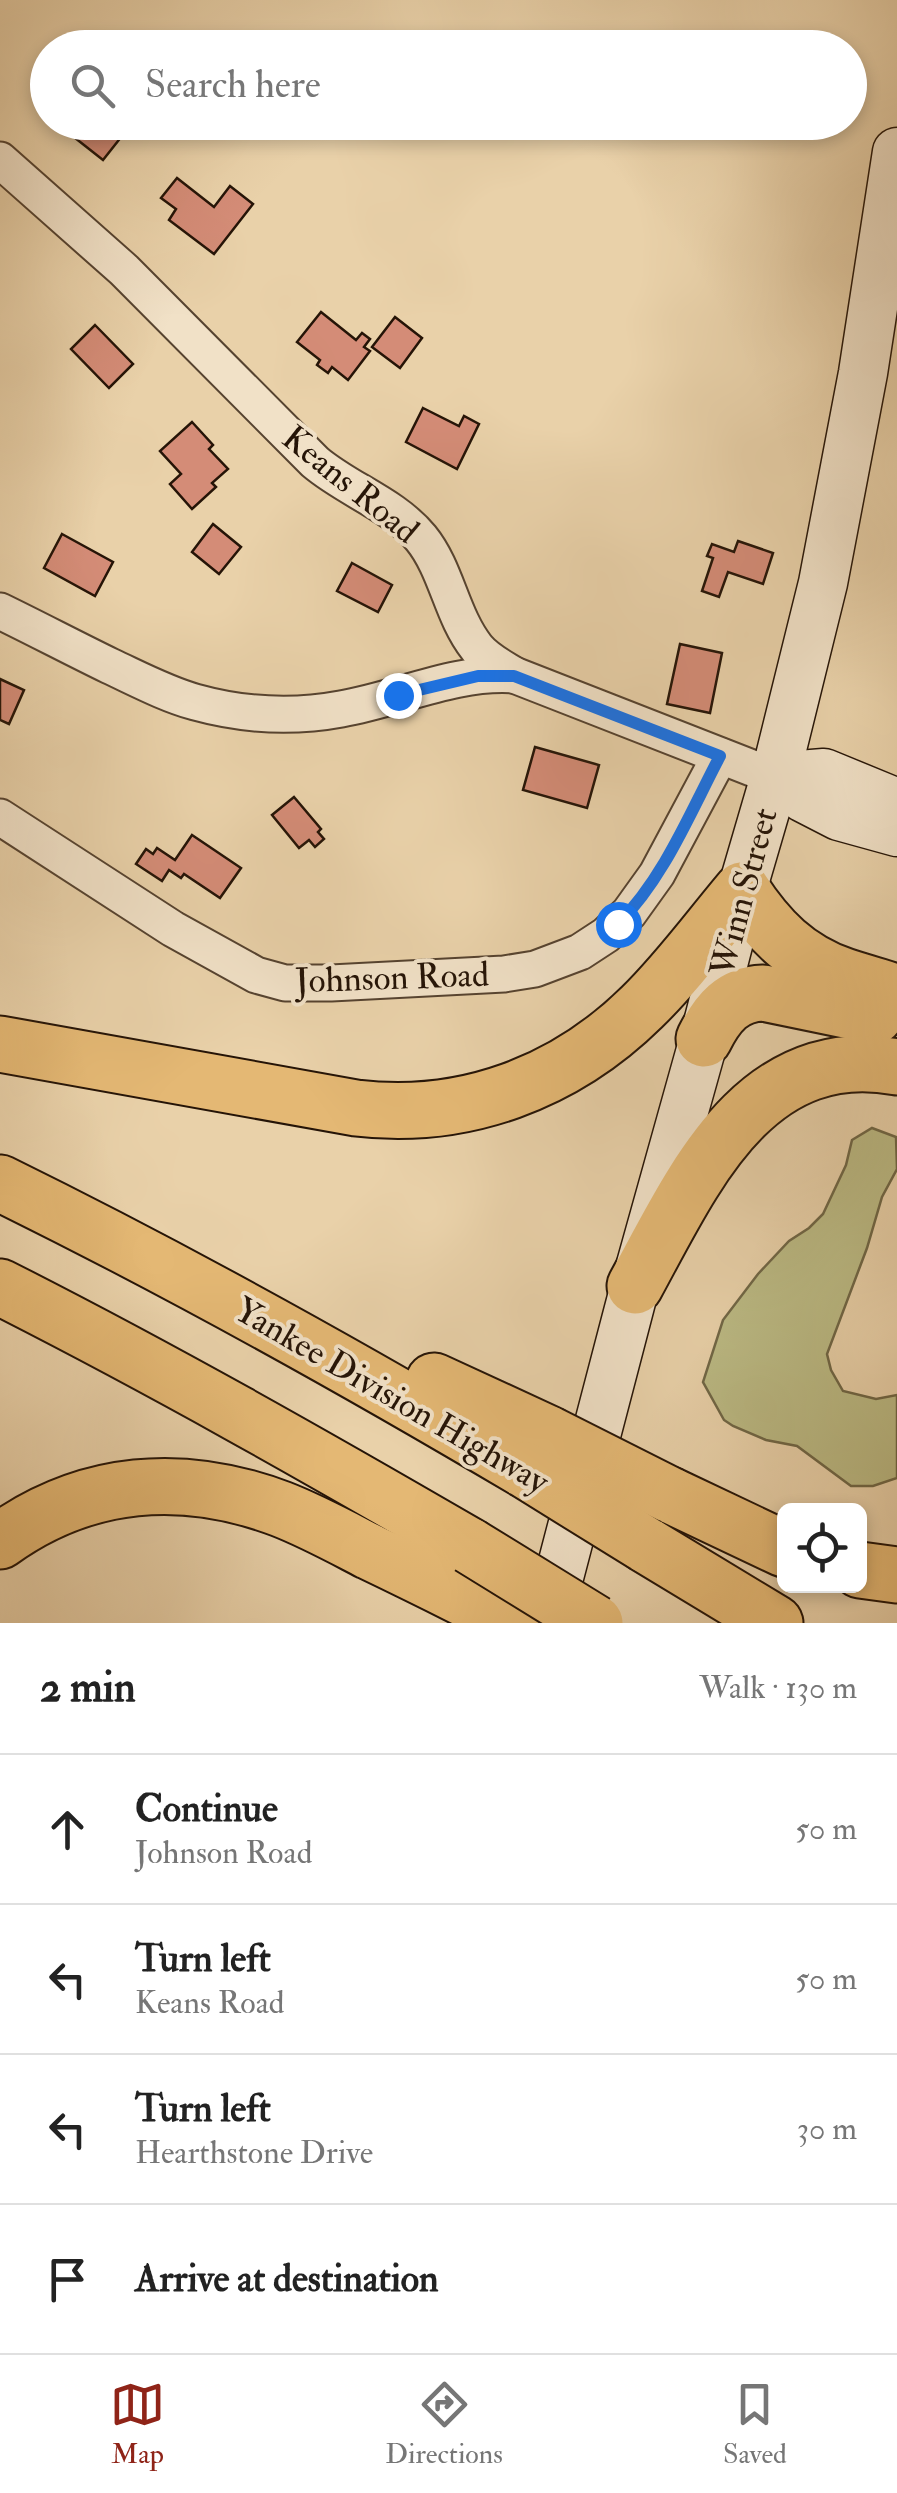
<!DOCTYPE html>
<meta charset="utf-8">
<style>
body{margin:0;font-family:"IM FELL Double Pica",serif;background:#f6f6f6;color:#222}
.controls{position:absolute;right:30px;bottom:30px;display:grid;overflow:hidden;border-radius:15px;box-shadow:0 5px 15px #0003}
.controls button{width:90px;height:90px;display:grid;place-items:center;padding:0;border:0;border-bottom:2px solid #e0e0e0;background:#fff;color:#222;font:50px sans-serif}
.stop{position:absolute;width:30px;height:30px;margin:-22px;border:8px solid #1a73e8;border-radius:50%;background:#fff}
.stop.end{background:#1a73e8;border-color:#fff;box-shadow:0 2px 10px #0008}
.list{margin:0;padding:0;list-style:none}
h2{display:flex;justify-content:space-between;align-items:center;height:130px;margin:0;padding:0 40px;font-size:42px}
h2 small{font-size:32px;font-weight:400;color:#767676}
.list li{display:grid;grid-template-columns:65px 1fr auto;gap:30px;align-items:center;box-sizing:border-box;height:150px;padding:0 40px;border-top:2px solid #e0e0e0}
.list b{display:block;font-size:38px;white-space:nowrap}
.list p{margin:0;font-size:32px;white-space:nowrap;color:#767676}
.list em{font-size:32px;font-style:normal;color:#767676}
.icon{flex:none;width:55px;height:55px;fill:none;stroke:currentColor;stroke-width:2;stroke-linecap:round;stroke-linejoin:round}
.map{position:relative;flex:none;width:897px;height:1623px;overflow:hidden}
.search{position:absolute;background:#fff;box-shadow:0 5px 15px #0003;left:30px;right:30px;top:30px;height:110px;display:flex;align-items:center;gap:25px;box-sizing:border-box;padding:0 35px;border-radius:55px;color:#767676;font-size:38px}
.sheet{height:730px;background:#fff}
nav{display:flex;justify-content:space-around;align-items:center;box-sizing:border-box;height:140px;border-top:2px solid #e0e0e0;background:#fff;font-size:28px;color:#767676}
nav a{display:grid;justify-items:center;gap:5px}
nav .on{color:#8f2418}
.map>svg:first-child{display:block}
.green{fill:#bbba84;stroke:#706746;stroke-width:2.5}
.building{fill:#d48c77;stroke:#251407;stroke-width:2.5}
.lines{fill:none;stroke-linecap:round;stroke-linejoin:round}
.street-casing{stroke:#564330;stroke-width:39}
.secondary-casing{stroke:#251407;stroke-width:51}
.highway-casing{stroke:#251407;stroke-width:59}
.street{stroke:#f1e1c7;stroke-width:35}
.secondary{stroke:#f1e1c7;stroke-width:48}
.highway{stroke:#e4b874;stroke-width:55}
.highway-bridge-casing{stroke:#251407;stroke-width:59;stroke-linecap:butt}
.highway-bridge{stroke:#e4b874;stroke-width:55}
.route{stroke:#1a73e8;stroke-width:12}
.labels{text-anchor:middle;stroke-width:8;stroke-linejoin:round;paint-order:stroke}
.street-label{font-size:35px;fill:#251407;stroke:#f1e1c7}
</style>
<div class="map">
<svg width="897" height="1623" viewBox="0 0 897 1623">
<rect width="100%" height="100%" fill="#e9d1a9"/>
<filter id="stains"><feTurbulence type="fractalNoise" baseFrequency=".002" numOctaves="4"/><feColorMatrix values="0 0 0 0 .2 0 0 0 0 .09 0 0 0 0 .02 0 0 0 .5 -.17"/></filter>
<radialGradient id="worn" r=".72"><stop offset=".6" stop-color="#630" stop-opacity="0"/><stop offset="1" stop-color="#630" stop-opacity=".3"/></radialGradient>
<polygon class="green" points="872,1128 896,1137 897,1169 882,1197 867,1248 827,1354 831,1370 843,1391 876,1399 897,1395 897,1478 873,1486 851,1486 797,1446 766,1440 733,1426 724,1420 703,1382 723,1320 758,1274 789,1241 809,1228 823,1214 846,1165 852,1140"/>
<g class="building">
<polygon points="66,122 133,122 103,160 65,130 69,125"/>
<polygon points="177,178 214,207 230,186 253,204 214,254 169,220 176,209 161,198"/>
<polygon points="321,312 356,340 362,333 370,339 364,347 370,351 348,380 332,367 328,373 317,365 320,360 297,342"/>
<polygon points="395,317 422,338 400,368 372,347"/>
<polygon points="95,325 133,364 109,388 71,349"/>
<polygon points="423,408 459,426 464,416 479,424 457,469 406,442"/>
<polygon points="192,422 213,445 209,449 228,469 212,483 216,487 192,509 170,484 181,474 160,451"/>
<polygon points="213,524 241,547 219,574 192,552"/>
<polygon points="62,534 113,562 95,596 44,568"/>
<polygon points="738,541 773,553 763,584 728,572 719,597 702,591 713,558 707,556 712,544 734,552"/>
<polygon points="352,563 392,585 378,612 337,591"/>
<polygon points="680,644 722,653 710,713 667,704"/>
<polygon points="0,679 24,690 9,724 0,720"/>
<polygon points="535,747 599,765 587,808 523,790"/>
<polygon points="294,797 321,829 318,832 324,839 315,847 309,840 299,848 272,815"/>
<polygon points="192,835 241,868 220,898 184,874 181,878 169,870 162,881 136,864 146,849 153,854 157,848 175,860"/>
</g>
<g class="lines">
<defs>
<g id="street">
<path d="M 0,160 L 124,270 L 315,462 C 348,490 393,504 421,538 C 447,570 451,615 477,648 C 487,660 501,667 514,675 L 775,777"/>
<path d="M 0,611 C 37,629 73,648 110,666 C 138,679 166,694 195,702 C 242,715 293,718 341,709 C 399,699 454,671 514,675"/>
<polyline points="0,817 173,929 256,975 285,983 331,983 504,974 535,969 580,952 606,935 629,913 657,874 720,756"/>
</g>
<g id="secondary">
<polyline points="775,777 804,798 839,816 897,832"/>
<polyline points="775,777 824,773 897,803"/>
<polyline points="547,1623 635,1286 704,1039 742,890 775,777 823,583 863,373 897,152"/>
</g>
<g id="highway">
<path d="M 704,1039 C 717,1013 732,994 763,993 L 875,1016"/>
<path d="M 0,1044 L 356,1108 C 464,1121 565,1083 642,1007 C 678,972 709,929 742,890 C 768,930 797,960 844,976 C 861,982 880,986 897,993"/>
<path d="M 0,1183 C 179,1271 353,1368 525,1470"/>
<path d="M 635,1286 C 692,1182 753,1040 897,1067"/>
<path d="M 0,1287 C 160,1368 315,1456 470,1546"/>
<polyline points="434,1381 549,1434"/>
<polyline points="670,1495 784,1549"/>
<path d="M 0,1541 C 86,1479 183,1472 281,1509 C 312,1521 341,1537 370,1552 C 418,1575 466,1599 513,1623"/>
<polyline points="646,1545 775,1623"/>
<polyline points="860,1570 897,1575"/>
</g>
</defs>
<use href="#street" class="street-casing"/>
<use href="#secondary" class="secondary-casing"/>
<use href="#highway" class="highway-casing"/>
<use href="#street" class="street"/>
<use href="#secondary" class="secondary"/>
<use href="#highway" class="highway"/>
<defs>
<g id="highway-bridge">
<polyline points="549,1434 670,1495"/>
<polyline points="525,1470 646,1545"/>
<polyline points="470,1546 595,1623"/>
</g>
</defs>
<use href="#highway-bridge" class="highway-bridge-casing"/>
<use href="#highway-bridge" class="highway-bridge"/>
</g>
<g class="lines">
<path class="route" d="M 398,695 L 478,676 L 514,676 L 720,756 C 690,813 664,878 618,924"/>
</g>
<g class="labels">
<g class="street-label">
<text transform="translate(351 484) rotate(39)" y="12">Keans Road</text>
<text transform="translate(743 892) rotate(-75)" y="12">Winn Street</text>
<text transform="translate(392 977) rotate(-2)" y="12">Johnson Road</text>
<text transform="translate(392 1395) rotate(30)" y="12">Yankee Division Highway</text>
</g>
</g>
<rect width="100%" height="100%" filter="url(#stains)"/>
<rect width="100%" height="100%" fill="url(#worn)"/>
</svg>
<div class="controls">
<button><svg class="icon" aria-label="locate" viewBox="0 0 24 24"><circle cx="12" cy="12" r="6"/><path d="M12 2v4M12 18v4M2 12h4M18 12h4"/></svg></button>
</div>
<div class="stop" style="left:618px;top:924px"></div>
<div class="stop end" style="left:398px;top:695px"></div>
<div class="search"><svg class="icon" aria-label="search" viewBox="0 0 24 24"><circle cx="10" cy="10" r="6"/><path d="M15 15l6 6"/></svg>Search here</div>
</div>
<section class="sheet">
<h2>2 min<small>Walk · 130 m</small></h2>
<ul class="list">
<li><svg class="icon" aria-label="ahead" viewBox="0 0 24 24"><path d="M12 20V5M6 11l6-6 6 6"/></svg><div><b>Continue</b><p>Johnson Road</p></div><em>50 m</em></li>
<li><svg class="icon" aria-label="left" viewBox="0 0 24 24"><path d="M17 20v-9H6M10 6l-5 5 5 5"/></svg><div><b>Turn left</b><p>Keans Road</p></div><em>50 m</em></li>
<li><svg class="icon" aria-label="left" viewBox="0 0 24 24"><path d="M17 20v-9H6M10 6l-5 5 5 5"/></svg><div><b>Turn left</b><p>Hearthstone Drive</p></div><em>30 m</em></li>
<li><svg class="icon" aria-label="arrive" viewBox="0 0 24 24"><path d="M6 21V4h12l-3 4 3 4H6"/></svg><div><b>Arrive at destination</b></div></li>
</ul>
</section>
<nav>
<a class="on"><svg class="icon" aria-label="map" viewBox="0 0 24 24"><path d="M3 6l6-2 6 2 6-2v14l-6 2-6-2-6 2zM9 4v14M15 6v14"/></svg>Map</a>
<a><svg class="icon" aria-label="directions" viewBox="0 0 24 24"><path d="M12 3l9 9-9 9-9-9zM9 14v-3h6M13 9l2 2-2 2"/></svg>Directions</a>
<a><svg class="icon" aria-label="saved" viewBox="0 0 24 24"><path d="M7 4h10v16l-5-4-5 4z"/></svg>Saved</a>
</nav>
